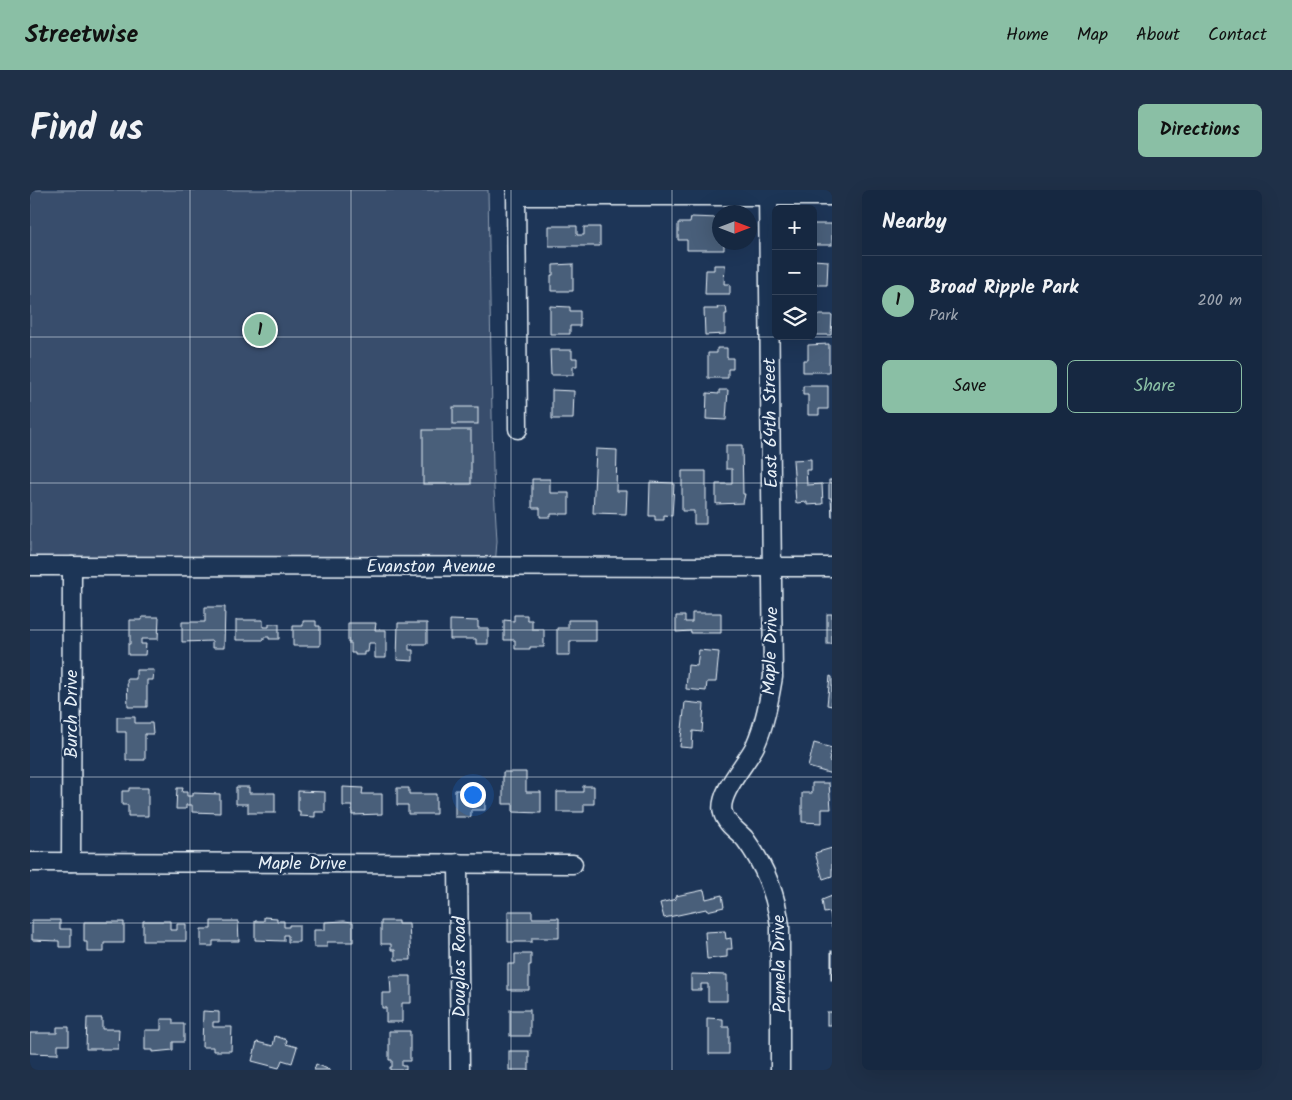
<!DOCTYPE html>
<meta charset="utf-8">
<style>
body{margin:0;font-family:Kalam,sans-serif;background:#1f3048;color:#f1f3f6}
.controls{position:absolute;right:15px;top:15px;display:grid;overflow:hidden;border-radius:8px;box-shadow:0 5px 20px #0002}
.controls button{width:45px;height:45px;display:grid;place-items:center;padding:0;border:0;border-bottom:1px solid #35445a;background:#162841;color:#f1f3f6;font:25px sans-serif}
.compass{position:absolute;left:682px;top:15px;width:45px;height:45px;border-radius:50%;background:#162841;box-shadow:0 5px 20px #0002;rotate:90deg}
.you{position:absolute;left:442px;top:604px;width:18px;height:18px;margin:-12px;border:4px solid #fff;border-radius:50%;background:#1a73e8;box-shadow:0 0 0 8px #1a73e833}
.badge{display:grid;place-items:center;width:32px;height:32px;border-radius:50%;background:#8abfa5;color:#111;font-size:16px;font-weight:700}
.pin{position:absolute;translate:-50% -50%;border:2px solid #fff;box-shadow:0 1px 5px #0006}
.list{margin:0;padding:0;list-style:none}
h2{display:flex;justify-content:space-between;align-items:center;height:65px;margin:0;padding:0 20px;font-size:21px}
h2 small{font-size:16px;font-weight:400;color:#9ea6b1}
.list li{display:grid;grid-template-columns:32px 1fr auto;gap:15px;align-items:center;box-sizing:border-box;height:90px;padding:0 20px;border-top:1px solid #35445a}
.list b{display:block;font-size:19px;white-space:nowrap}
.list p{margin:0;font-size:16px;white-space:nowrap;color:#9ea6b1}
.list em{font-size:16px;font-style:normal;color:#9ea6b1}
.actions{display:flex;gap:10px;padding:15px 20px}
.actions a{flex:1;padding:11px 0;border:1px solid #8abfa5;border-radius:8px;text-align:center;font-size:18px;color:#8abfa5}
.actions .main{background:#8abfa5;color:#111}
.icon{flex:none;width:28px;height:28px;fill:none;stroke:currentColor;stroke-width:2;stroke-linecap:round;stroke-linejoin:round}
.map{position:relative;flex:none;width:802px;height:880px;overflow:hidden;border-radius:8px}
header{display:flex;align-items:center;gap:30px;box-sizing:border-box;height:70px;padding:0 25px;background:#8abfa5;color:#111}
header strong{font-size:24px}
nav{display:flex;gap:28px;margin-inline-start:auto;font-size:18px}
.intro{display:flex;align-items:center;justify-content:space-between;box-sizing:border-box;height:120px;padding:0 30px}
h1{margin:0;font-size:35px}
.button{padding:12px 22px;border-radius:8px;background:#8abfa5;color:#111;font-size:18px;font-weight:700}
main{display:flex;gap:30px;padding:0 30px}
aside{flex:1;background:#162841;border-radius:8px;box-shadow:0 5px 20px #0002}
.map>svg:first-child{display:block}
.green{fill:#374d6c;stroke:#909fb2}
.building{fill:#495e7a;stroke:#e8f1f8}
.lines{fill:none;stroke-linecap:round;stroke-linejoin:round}
.minor-casing{stroke:#e8f1f8;stroke-width:21}
.minor{stroke:#1d3557;stroke-width:18}
.grid{fill:none;stroke:#e8f1f8;stroke-width:1;stroke-opacity:0.55}
.labels{text-anchor:middle;stroke-width:4.5;stroke-linejoin:round;paint-order:stroke}
.street-label{font-size:18px;fill:#e8f1f8;stroke:#1d3557}
</style>
<header>
<strong>Streetwise</strong>
<nav><a>Home</a><a>Map</a><a>About</a><a>Contact</a></nav>
</header>
<div class="intro"><h1>Find us</h1><a class="button">Directions</a></div>
<main>
<div class="map">
<svg width="802" height="880" viewBox="0 0 802 880">
<rect width="100%" height="100%" fill="#1d3557"/>
<filter id="ink" filterUnits="userSpaceOnUse"><feTurbulence type="fractalNoise" baseFrequency=".02" numOctaves="2"/><feDisplacementMap in="SourceGraphic" scale="10" xChannelSelector="R" yChannelSelector="G"/><feConvolveMatrix kernelMatrix="1 2 1 2 8 2 1 2 1" color-interpolation-filters="sRGB"/></filter>
<g filter="url(#ink)">
<polygon class="green" points="0,0 458,0 463,280 467,351 465,377 0,376"/>
<g class="building">
<polygon points="661,27 689,28 689,52 694,52 694,60 657,60 657,50 648,50 648,33 660,33"/>
<rect x="783" y="34" width="19" height="21"/>
<polygon points="519,36 547,36 547,45 554,45 554,37 570,37 570,56 519,56"/>
<polygon points="783,70 798,71 797,95 785,95 785,98 783,98"/>
<polygon points="543,74 543,101 521,101 521,85 523,85 523,75"/>
<polygon points="684,75 695,75 694,94 700,94 700,104 675,104 676,80 684,80"/>
<polygon points="520,116 540,117 540,121 550,121 550,136 540,136 540,144 520,144"/>
<polygon points="687,117 696,117 697,124 695,124 695,144 675,145 674,119 688,119"/>
<polygon points="783,120 787,120 787,125 802,125 801,145 783,145"/>
<polygon points="799,154 799,182 773,182 773,170 778,170 778,155"/>
<polygon points="687,158 697,158 697,168 703,168 703,179 698,179 698,188 678,188 678,163 687,163"/>
<polygon points="520,160 542,160 542,168 547,168 547,176 543,176 543,185 521,185"/>
<polygon points="773,196 798,196 798,219 789,219 789,225 778,225 778,205 773,205"/>
<polygon points="522,200 544,201 543,229 522,229"/>
<polygon points="689,200 698,200 696,230 676,229 677,203 689,204"/>
<rect x="423" y="217" width="25" height="17"/>
<rect x="393" y="240" width="48" height="54"/>
<polygon points="696,255 712,255 713,304 715,304 713,313 686,314 686,294 702,294 702,279 696,279"/>
<polygon points="566,259 587,260 586,301 597,301 596,324 563,323"/>
<polygon points="781,269 781,280 776,280 777,295 792,294 793,314 777,315 777,312 766,313 763,270"/>
<polygon points="652,281 676,281 676,334 664,334 664,321 652,321"/>
<polygon points="502,289 520,289 520,303 539,303 539,324 521,324 521,327 510,327 510,318 502,318"/>
<polygon points="799,290 802,290 802,327 801,308 799,308"/>
<polygon points="620,292 644,293 642,326 634,325 634,330 625,330 625,326 619,326"/>
<polygon points="175,417 195,417 194,458 182,458 182,451 152,452 152,432 175,432"/>
<polygon points="662,423 691,423 691,443 661,443 661,441 646,442 646,426 655,426 655,432 662,432"/>
<rect x="797" y="424" width="5" height="30"/>
<polygon points="484,425 497,425 497,430 502,430 502,439 514,439 514,457 500,457 500,459 485,459 485,450 474,450 474,430 484,431"/>
<polygon points="112,427 129,427 128,449 111,449 111,454 116,454 115,465 98,465 98,454 100,454 100,430 112,430"/>
<polygon points="206,430 233,430 233,437 239,437 239,434 249,434 249,449 239,449 239,447 234,447 234,450 206,450"/>
<polygon points="420,430 448,431 448,438 458,438 458,454 446,454 446,449 420,449"/>
<polygon points="538,430 566,430 566,451 540,451 540,465 527,465 527,438 538,438"/>
<polygon points="273,431 286,431 286,436 290,436 290,456 263,456 263,436 273,436"/>
<polygon points="318,433 346,433 345,440 356,440 356,468 345,468 345,453 339,453 338,462 334,462 334,465 325,465 325,463 321,463 321,453 318,453"/>
<polygon points="368,433 397,433 397,454 379,454 379,460 383,460 383,471 367,470"/>
<polygon points="669,460 689,462 686,492 677,492 676,501 656,499 658,475 667,476"/>
<polygon points="106,480 124,480 123,490 117,490 117,517 98,517 97,489 106,489"/>
<polygon points="800,486 802,487 802,516 797,515"/>
<polygon points="655,512 674,514 672,542 663,541 662,558 650,557"/>
<polygon points="87,527 105,527 105,533 122,533 123,544 115,544 115,570 96,570 96,542 87,542"/>
<polygon points="784,553 802,558 799,571 802,572 802,584 778,577"/>
<polygon points="473,582 496,582 496,602 511,602 511,623 483,622 483,614 473,614"/>
<polygon points="782,593 799,593 801,619 792,619 792,633 772,632 772,603 782,603"/>
<polygon points="553,596 564,596 564,614 554,614 554,622 527,622 527,602 553,602"/>
<polygon points="206,597 219,597 219,603 245,603 245,623 218,623 218,614 206,614"/>
<polygon points="313,597 333,598 332,604 352,604 352,624 322,625 322,616 313,616"/>
<polygon points="99,598 118,598 118,626 98,626 98,615 92,615 92,601 99,601"/>
<polygon points="147,598 153,598 152,602 157,602 157,606 163,606 163,603 190,604 190,623 162,622 162,615 156,615 156,619 146,619"/>
<polygon points="367,598 379,598 379,604 406,604 406,624 378,624 378,615 367,615"/>
<polygon points="425,600 455,600 455,620 441,620 441,627 425,627"/>
<polygon points="268,601 295,602 295,622 285,622 285,627 270,626 270,621 268,621"/>
<polygon points="802,658 802,686 793,689 785,663"/>
<polygon points="674,700 676,709 692,705 694,717 677,721 676,719 634,728 630,713 646,709 646,706"/>
<polygon points="802,706 802,737 800,722 794,723 792,710"/>
<polygon points="478,721 502,721 502,728 529,728 529,748 502,748 502,752 478,752"/>
<polygon points="234,727 247,728 247,731 254,731 254,737 259,737 259,735 269,735 269,752 258,752 258,745 254,745 254,751 225,750 225,731 234,731"/>
<polygon points="2,730 30,730 30,739 41,739 41,757 29,757 29,751 2,750"/>
<polygon points="113,731 140,731 140,740 147,740 147,734 156,734 156,751 113,751"/>
<polygon points="181,731 208,731 209,751 183,751 183,756 171,756 171,739 181,739"/>
<polygon points="314,731 323,732 323,752 297,752 297,757 284,757 284,740 295,740 295,732"/>
<polygon points="351,731 368,731 368,734 379,734 381,770 365,770 365,760 361,760 361,754 351,754"/>
<polygon points="54,732 94,732 94,753 74,753 74,762 57,762 57,752 54,752"/>
<polygon points="695,741 696,749 701,748 702,759 697,759 697,767 677,769 675,742"/>
<rect x="801" y="761" width="1" height="29"/>
<polygon points="485,764 501,764 501,775 499,775 499,800 478,800 478,774 485,774"/>
<polygon points="661,784 697,785 697,811 678,811 678,794 671,794 671,800 661,800"/>
<polygon points="360,786 381,786 381,813 372,813 372,832 356,832 356,818 352,818 352,803 361,803"/>
<rect x="480" y="820" width="20" height="26"/>
<polygon points="173,821 189,822 189,832 183,832 183,837 202,837 201,861 183,861 183,857 172,857"/>
<rect x="797" y="822" width="5" height="13"/>
<polygon points="57,828 72,828 72,839 89,839 88,859 56,859"/>
<polygon points="677,828 693,829 693,837 699,837 699,864 679,864 679,838 677,838"/>
<polygon points="131,829 143,829 143,834 154,834 154,852 143,852 143,860 123,862 123,860 115,860 115,840 131,840"/>
<polygon points="27,837 39,837 39,855 28,855 28,864 0,863 0,843 27,843"/>
<polygon points="359,841 380,841 380,871 372,871 372,876 376,876 376,880 360,880 360,877 362,877 362,870 359,870"/>
<polygon points="245,846 257,850 256,854 267,857 262,873 252,870 249,878 222,871 227,852 243,856"/>
<rect x="479" y="861" width="20" height="19"/>
<polygon points="286,874 300,880 284,880"/>
</g>
<g class="lines">
<defs>
<g id="minor">
<polyline points="486,0 488,239"/>
<path d="M 738,0 L 743,487 C 739,510 735,534 725,556 C 717,573 687,604 693,623 C 696,634 708,641 715,649 C 735,676 746,703 750,736 L 750,880"/>
<polyline points="486,6 802,6"/>
<polyline points="0,376 802,377"/>
<polyline points="0,672 543,674"/>
<polyline points="41,672 42,376"/>
<polyline points="428,673 430,880"/>
</g>
</defs>
<use href="#minor" class="minor-casing"/>
<use href="#minor" class="minor"/>
</g>
</g>
<path class="grid" d="M 160,0 L 160,880M 321,0 L 321,880M 481,0 L 481,880M 642,0 L 642,880M 0,147 L 802,147M 0,293 L 802,293M 0,440 L 802,440M 0,587 L 802,587M 0,733 L 802,733"/>
<g class="labels">
<g class="street-label">
<text transform="translate(740 233) rotate(-91)" y="6">East 64th Street</text>
<text x="401" y="382">Evanston Avenue</text>
<text transform="translate(740 461) rotate(-88)" y="6">Maple Drive</text>
<text transform="translate(41 524) rotate(-90)" y="6">Burch Drive</text>
<text x="272" y="679">Maple Drive</text>
<text transform="translate(749 774) rotate(-91)" y="6">Pamela Drive</text>
<text transform="translate(429 777) rotate(-90)" y="6">Douglas Road</text>
</g>
</g>
</svg>
<div class="controls">
<button>+</button>
<button>−</button>
<button><svg class="icon" aria-label="layers" viewBox="0 0 24 24"><path d="M12 4l9 5-9 5-9-5zM3 14l9 5 9-5"/></svg></button>
</div>
<svg class="compass" viewBox="-18 -18 36 36"><path d="M0-13l5 13h-10z" fill="#e53935"/><path d="M0 13l5-13h-10z" fill="#9ea6b1"/></svg>
<div class="you"></div>
<div class="pin badge" style="left:230px;top:140px">1</div>
</div>
<aside>
<h2>Nearby<small></small></h2>
<ul class="list">
<li><span class="badge">1</span><div><b>Broad Ripple Park</b><p>Park</p></div><em>200 m</em></li>
</ul>
<div class="actions"><a class="main">Save</a><a>Share</a></div>
</aside>
</main>
